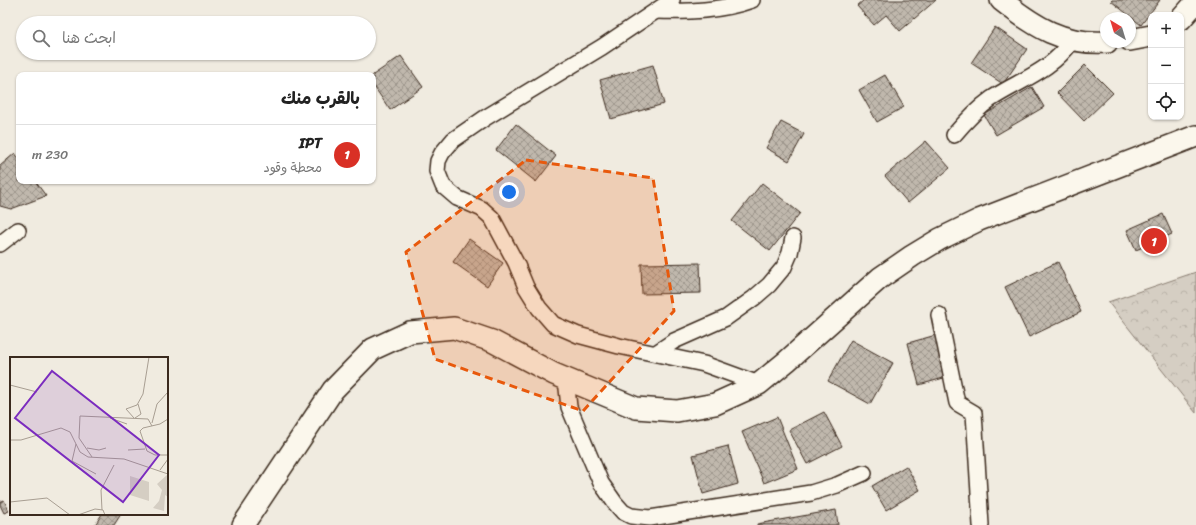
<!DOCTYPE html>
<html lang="ar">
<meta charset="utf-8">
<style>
body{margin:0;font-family:Sriracha,"Playpen Sans Arabic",sans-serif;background:#f6f6f6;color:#222;direction:rtl}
.controls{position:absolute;right:12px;top:12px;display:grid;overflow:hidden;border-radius:8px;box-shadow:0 1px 3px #0004}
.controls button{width:36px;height:36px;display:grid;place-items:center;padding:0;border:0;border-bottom:1px solid #e0e0e0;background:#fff;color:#222;font:20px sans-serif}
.compass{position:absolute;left:1100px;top:12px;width:36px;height:36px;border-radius:50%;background:#fff;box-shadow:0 1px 3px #0004;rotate:322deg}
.you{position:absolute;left:509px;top:192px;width:14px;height:14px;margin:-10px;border:3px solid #fff;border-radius:50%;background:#1a73e8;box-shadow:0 0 0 6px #1a73e833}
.badge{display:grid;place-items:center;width:26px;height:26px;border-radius:50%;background:#d93025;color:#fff;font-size:13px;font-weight:700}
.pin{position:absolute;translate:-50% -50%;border:2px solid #fff;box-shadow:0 1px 4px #0006}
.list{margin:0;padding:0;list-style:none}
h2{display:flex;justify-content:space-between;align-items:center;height:52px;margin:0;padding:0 16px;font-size:17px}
h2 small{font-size:13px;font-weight:400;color:#767676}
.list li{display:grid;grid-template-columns:26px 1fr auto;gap:12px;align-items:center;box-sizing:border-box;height:60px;padding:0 16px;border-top:1px solid #e0e0e0}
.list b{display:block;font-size:15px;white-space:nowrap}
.list p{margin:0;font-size:13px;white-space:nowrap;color:#767676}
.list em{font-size:13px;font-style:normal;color:#767676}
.icon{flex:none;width:22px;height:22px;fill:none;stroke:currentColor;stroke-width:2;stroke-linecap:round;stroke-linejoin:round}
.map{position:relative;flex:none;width:1196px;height:525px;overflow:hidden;direction:ltr}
.search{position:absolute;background:#fff;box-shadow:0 1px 3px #0004;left:16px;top:16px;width:360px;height:44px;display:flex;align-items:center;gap:10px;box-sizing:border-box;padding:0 14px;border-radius:22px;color:#767676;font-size:15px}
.panel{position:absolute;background:#fff;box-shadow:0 1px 3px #0004;left:16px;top:72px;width:360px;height:112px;border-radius:8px;direction:rtl}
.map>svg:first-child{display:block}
.forest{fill:url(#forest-crowns);stroke:#887c70}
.building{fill:url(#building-cross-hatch);stroke:#3b2a1e}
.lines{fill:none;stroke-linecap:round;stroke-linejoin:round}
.street-casing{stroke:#3b2a1e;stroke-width:18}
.secondary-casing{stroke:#3b2a1e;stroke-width:24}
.street{stroke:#fbf7ec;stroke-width:15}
.secondary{stroke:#fbf7ec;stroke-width:21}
.marked{fill:#e8590c;fill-opacity:0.2;stroke:#e8590c;stroke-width:3;stroke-dasharray:8 5;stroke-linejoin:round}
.inset-road{fill:none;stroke:#a89e92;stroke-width:1}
.view{fill:#7b2cbf;fill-opacity:0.15;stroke:#7b2cbf;stroke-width:2}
.inset-edge{fill:none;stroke:#3b2a1e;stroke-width:2}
</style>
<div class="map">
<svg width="1196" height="525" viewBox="0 0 1196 525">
<defs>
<pattern id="forest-crowns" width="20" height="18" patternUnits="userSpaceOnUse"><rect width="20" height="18" fill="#d5cec3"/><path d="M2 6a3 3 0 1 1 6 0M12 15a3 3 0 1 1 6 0" fill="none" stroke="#b8b1a7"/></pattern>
<pattern id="building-cross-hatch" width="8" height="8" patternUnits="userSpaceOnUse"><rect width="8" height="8" fill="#c0b8ad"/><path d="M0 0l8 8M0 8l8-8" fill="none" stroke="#9d968c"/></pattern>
</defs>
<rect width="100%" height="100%" fill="#f0ebe0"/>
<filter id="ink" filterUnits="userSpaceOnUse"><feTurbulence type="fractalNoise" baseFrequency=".025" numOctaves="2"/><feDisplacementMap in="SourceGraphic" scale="8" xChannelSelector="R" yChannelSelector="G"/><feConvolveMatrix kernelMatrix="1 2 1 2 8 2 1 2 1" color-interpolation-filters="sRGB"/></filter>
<g filter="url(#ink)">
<polygon class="forest" points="1196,272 1196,413 1108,302"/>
<g class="building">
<polygon points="864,0 936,0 900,31 886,15 874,25 857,6"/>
<polygon points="1112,0 1160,0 1141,25 1111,1"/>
<polygon points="995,27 1027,49 1003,84 971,63"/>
<polygon points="401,56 423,87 390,110 373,85 373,75"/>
<polygon points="653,65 664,104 611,119 600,80"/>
<polygon points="1085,65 1113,93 1084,121 1057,93"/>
<polygon points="885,75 904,107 877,122 859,90"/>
<polygon points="1032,87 1044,107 996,135 984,115"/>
<polygon points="781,122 804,134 789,161 766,148"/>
<polygon points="516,124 556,156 536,182 496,150"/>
<polygon points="926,141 950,168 908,203 885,176"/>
<polygon points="15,153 19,159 19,181 35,181 46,196 11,209 0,206 0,166"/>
<polygon points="762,183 800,213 770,251 732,221"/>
<polygon points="1163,214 1172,234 1136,250 1127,230"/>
<polygon points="469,239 503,263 487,286 453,262"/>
<polygon points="1058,262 1081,312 1029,337 1005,287"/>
<polygon points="700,263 701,293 642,294 641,264"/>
<polygon points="936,335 947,377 919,385 908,343"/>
<polygon points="851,340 893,363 870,404 828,381"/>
<polygon points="824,412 842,446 807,464 789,430"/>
<polygon points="777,417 798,469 764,483 742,432"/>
<polygon points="728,446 738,484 703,494 693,455"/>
<polygon points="906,466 920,490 886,510 872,486"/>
<polygon points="4,500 9,511 4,513 0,505 0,502"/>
<polygon points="836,510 838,525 757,525 757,524"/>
<polygon points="102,514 121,514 114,525 95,525"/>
</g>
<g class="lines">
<defs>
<g id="street">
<polyline points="672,0 602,47 485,118 453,140 442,153 438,161 437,171 443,186 457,198 482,209 492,218 516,263 526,287 539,308 553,324 578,335 619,346 704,364 759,384"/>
<path d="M 656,11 C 689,12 721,11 752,0"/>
<path d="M 954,135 C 965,122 977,109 991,99 C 1020,80 1051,71 1072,41"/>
<polyline points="0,244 18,230"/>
<polyline points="939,315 957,403 974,413 981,525"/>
<polyline points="656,353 674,341 726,318 754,298 769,285 784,267 790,253 793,238"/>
<polyline points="566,379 569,407 601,483 615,503 623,512 631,516 650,518 811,493 837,485 864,473"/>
</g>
<g id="secondary">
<path d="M 1001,0 C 1035,27 1063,45 1107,42"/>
<polyline points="1181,19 1196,2"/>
<polyline points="1130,40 1151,36"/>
<polyline points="243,525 333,390 373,349 410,332 454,328 492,341 554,374 636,408 677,411 715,404 759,384 787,361 880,278 912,256 940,239 979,220 1196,136"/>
</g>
</defs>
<use href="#street" class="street-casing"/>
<use href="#secondary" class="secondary-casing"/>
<use href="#street" class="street"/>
<use href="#secondary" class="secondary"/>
</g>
</g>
<path class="marked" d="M 526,160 L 653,178 L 674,311 L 583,411 L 435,359 L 406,252 Z"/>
<g transform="translate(10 357)">
<rect width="158" height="158" fill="#f0ebe0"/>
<path d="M 157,118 L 158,140 L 155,138 L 154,154 L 143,151 L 149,144 L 152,133 L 147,127 ZM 120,119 L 139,125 L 139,144 L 120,138 Z" fill="#d5cec3"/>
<path class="inset-road" d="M 0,28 L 27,35M 100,61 L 117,67M 124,61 L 116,52 L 127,48 L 133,37 L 139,0M 125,61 L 131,57 L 128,47M 158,62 L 150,67 L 133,71 L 130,74 L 137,94 L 145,98 L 158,98M 142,66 L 147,47 L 158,35M 0,83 L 11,83 L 51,71 L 60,75 L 70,95 L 78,100 L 114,102 L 158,117M 66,87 L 62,104 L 86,117M 77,91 L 89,93 L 96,91M 118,93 L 135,92M 82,100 L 69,81 L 70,59 L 138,62 L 142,69M 150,113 L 158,102M 0,145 L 37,141 L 60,158M 92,153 L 91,133 L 104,108M 68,158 L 85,152 L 93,153 L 95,158"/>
<path class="view" d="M 42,14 L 149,98 L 113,145 L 5,61 Z"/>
<rect width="158" height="158" class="inset-edge"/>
</g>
</svg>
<div class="controls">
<button>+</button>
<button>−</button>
<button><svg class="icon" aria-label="locate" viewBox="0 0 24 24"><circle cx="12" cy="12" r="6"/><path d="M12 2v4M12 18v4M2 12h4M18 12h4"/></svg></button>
</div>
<svg class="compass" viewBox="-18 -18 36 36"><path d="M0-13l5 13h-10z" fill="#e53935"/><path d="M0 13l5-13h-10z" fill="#767676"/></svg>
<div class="you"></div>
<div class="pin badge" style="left:1154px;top:241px">1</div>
<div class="search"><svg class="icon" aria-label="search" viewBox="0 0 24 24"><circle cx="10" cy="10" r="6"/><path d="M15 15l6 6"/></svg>ابحث هنا</div>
<section class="panel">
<h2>بالقرب منك<small></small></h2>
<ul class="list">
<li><span class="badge">1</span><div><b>IPT</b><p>محطة وقود</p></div><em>230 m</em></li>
</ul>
</section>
</div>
